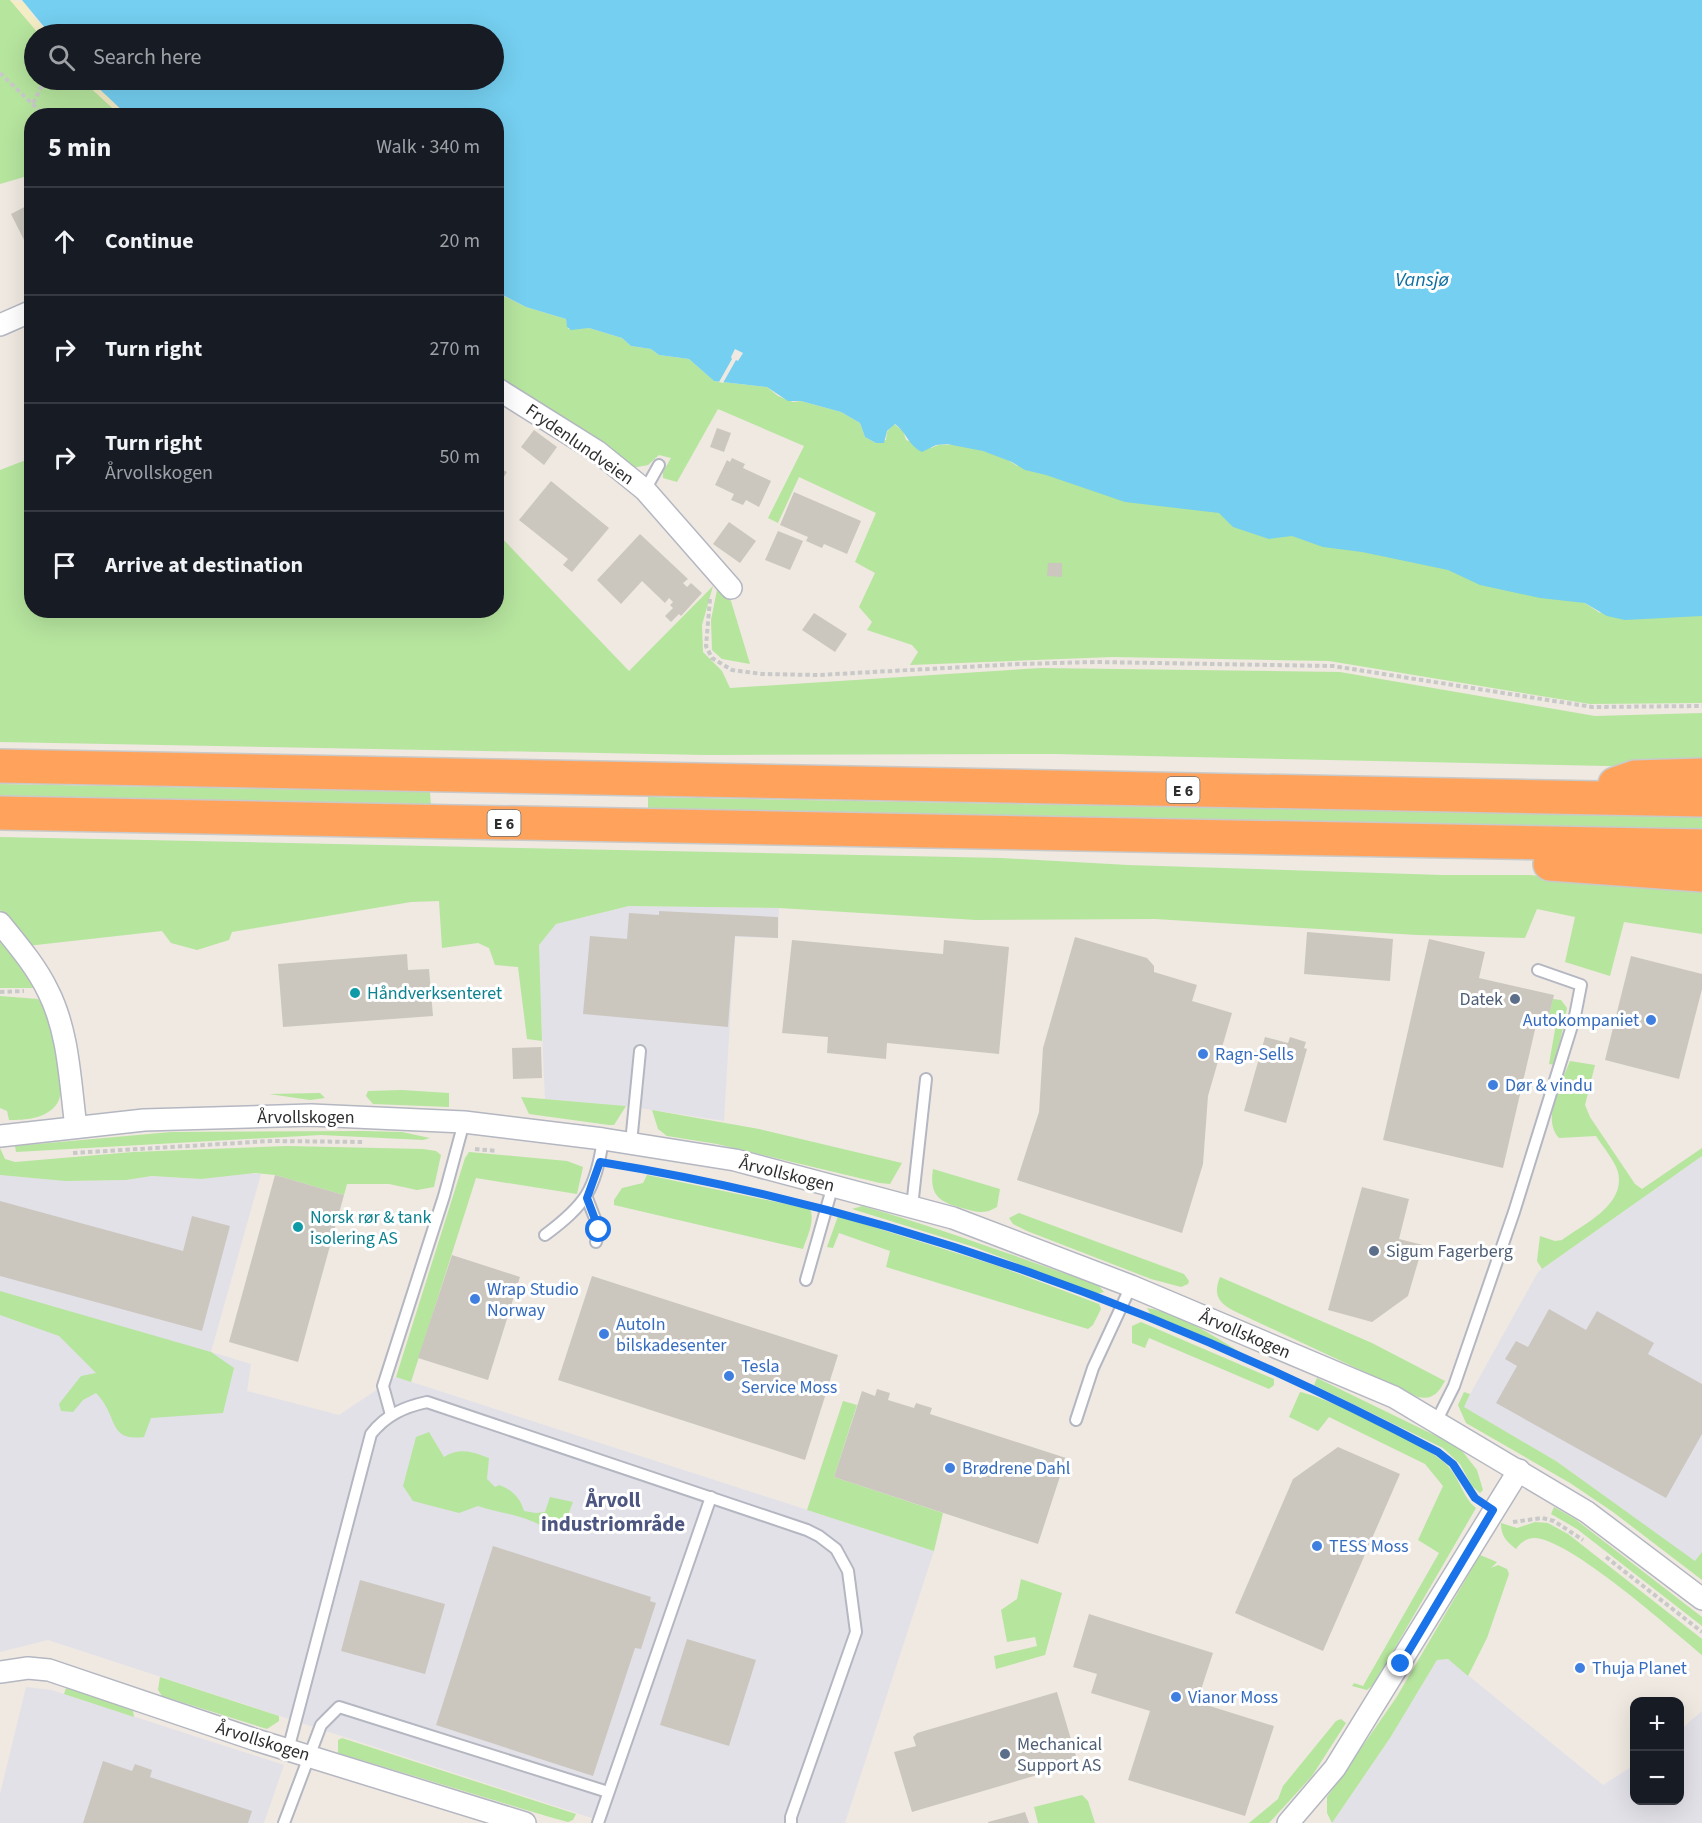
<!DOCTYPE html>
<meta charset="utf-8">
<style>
body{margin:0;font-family:"Source Sans 3",sans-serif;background:#242831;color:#f1f3f6}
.controls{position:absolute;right:18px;bottom:18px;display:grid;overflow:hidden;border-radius:12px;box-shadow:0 6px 24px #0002}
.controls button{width:54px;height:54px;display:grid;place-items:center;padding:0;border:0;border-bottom:2px solid #363941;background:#171b24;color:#f1f3f6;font:30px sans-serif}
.stop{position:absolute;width:18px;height:18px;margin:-14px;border:4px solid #1a73e8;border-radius:50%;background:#fff}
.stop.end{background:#1a73e8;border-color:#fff;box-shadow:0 2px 6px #0008}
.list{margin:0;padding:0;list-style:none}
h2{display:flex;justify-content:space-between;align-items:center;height:78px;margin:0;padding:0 24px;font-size:26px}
h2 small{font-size:20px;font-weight:400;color:#9ea1a6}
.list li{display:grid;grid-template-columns:39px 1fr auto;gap:18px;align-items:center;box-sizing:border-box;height:108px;padding:0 24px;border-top:2px solid #363941}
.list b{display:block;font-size:22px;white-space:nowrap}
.list p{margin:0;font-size:20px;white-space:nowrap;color:#9ea1a6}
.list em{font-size:20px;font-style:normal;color:#9ea1a6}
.icon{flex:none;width:33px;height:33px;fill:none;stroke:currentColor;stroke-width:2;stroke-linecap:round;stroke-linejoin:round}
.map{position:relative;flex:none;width:1702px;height:1823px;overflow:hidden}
.search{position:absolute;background:#171b24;box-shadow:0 6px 24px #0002;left:24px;top:24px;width:480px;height:66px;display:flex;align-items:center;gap:15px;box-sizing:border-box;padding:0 21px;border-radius:33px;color:#9ea1a6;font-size:22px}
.panel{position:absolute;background:#171b24;box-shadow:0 6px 24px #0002;left:24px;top:108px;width:480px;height:510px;border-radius:24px}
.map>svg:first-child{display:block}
.industrial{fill:#e3e1e8}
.green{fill:#b6e59e}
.sand{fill:#f3ecc5}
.water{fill:#75cff0}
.pier{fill:#efe9e1}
.building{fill:#cbc7bf}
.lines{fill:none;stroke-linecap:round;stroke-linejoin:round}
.service-casing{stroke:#b4b7c1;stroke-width:14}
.minor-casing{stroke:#b4b7c1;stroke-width:24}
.motorway-casing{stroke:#c9c9c9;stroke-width:36}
.path{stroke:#c9c9c9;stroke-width:4;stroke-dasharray:4.5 3;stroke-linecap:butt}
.service{stroke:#fff;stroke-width:10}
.minor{stroke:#fff;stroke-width:21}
.motorway{stroke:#ffa35c;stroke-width:33}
.route{stroke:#1a73e8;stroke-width:8}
.culture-dot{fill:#0f9aa8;stroke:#fff;stroke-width:2}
.service-dot{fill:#5c6f8a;stroke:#fff;stroke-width:2}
.shop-dot{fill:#3f7fe0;stroke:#fff;stroke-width:2}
.labels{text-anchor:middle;stroke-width:6;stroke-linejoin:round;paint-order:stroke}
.shield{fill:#fff;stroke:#6d6d6d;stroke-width:1.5}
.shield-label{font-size:16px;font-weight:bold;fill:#2e2e2e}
.street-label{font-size:18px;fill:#2e2e2e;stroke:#fff}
.culture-label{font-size:18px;fill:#0d838f;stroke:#fff;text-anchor:start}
.service-label{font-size:18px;fill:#4e5e75;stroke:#fff;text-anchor:start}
.shop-label{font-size:18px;fill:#366cbe;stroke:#fff;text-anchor:start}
.water-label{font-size:20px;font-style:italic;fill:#0d6fa3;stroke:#fff}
.quarter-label{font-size:21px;font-weight:bold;fill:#4d5680;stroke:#fff}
</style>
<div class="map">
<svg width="1702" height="1823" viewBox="0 0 1702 1823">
<rect width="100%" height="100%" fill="#efe9e1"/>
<g class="industrial">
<polygon points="629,906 779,908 778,938 735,937 724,1121 626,1106 545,1099 538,945 556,924"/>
<polygon points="1702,1156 1702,1567 1556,1461 1463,1407 1538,1272"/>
<polygon points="243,1173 261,1174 211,1352 251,1364 247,1391 339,1415 396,1377 934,1551 845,1823 607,1823 48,1640 0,1652 0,1175 65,1181 126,1180 152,1176 201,1179"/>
<polygon points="1448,1659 1603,1785 1634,1765 1634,1800 1680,1800 1680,1730 1702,1711 1702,1823 1332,1823 1390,1738 1437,1660"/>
<polygon points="26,1687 52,1690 284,1765 264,1823 0,1823 0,1794"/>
</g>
<g class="green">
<polygon points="0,0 10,0 39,34 34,34 34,80 82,80 120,115 32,116 31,175 0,184"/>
<path d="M 496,292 L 526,307 L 566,319 L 568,329 L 589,328 L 622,338 L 631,346 L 651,349 L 659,355 L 689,359 L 714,381 L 767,387 L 778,396 L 793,402 L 801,401 L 841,412 L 860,423 L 865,437 L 876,443 L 886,440 L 887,432 L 894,424 L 903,431 L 906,440 L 932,448 C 945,437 1005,455 1017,466 L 1030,452 L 1585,603 L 1600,613 L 1702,539 L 1702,703 L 1590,704 L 1329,661 L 1113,657 L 910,665 L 918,652 L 912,645 L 867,630 L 872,622 L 859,607 L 875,573 L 855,562 L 876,513 L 799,477 L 778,523 L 768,518 L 804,446 L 718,409 L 677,482 L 663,478 L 663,472 L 671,458 L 659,455 L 648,465 L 632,468 L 497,379 Z"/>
<polygon points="31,458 32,610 496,610 497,533 629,671 713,586 702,625 703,652 722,671 730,688 1041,668 1340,672 1595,716 1702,713 1702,768 1055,754 707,755 0,742 0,470"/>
<polygon points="718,585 731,601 750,664 722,659 712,650 711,620"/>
<polygon points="0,784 430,792 431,806 0,797"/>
<polygon points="648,797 1702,817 1702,830 700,811 648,808"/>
<polygon points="0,837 1002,858 1128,865 1442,875 1529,875 1702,887 1702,934 1624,922 1610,976 1565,962 1575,917 1537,909 1525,938 1417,935 1155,919 976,920 779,908 629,906 556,924 539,945 542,1041 527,1039 518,967 495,965 489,948 478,943 442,948 439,901 411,902 232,932 229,940 197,950 171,943 162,931 27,946 0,910"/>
<polygon points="0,936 16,955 35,988 0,988"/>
<path d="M 0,996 L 38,999 C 51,1016 71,1087 56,1105 C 45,1119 25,1120 9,1120 L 7,1111 L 0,1108 Z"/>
<polygon points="1553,999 1561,1000 1567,1008 1555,1065 1549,1064 1556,1024 1547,1021"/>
<path d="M 1570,1061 L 1595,1065 L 1585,1105 L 1590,1117 L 1635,1184 L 1642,1189 L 1702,1148 L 1702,1156 L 1542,1269 L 1537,1261 L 1540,1236 L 1555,1241 L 1562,1240 C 1584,1224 1626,1205 1618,1172 C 1615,1161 1603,1147 1596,1136 L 1559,1138 C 1541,1119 1562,1082 1570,1061 Z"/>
<polygon points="402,1090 449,1093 449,1107 373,1104 366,1096 368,1091"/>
<polygon points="320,1093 325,1098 310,1100 269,1094"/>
<polygon points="521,1097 626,1106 614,1125 609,1125 529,1114"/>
<polygon points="652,1110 759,1129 902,1163 890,1184 880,1183 717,1144 667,1136 658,1129"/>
<polygon points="364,1131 402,1132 430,1138 423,1140 321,1135 16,1152 15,1146 171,1132"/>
<polygon points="287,1146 423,1149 436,1151 441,1155 434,1187 417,1190 389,1184 347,1184 344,1195 275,1175 255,1173 201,1179 152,1176 126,1180 65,1181 0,1175 0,1148 5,1159 15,1162 133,1152"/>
<polygon points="469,1152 567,1161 583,1167 577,1194 476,1178 411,1382 396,1377 465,1158"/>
<path d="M 933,1169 L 1000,1189 L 997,1207 C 984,1215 976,1212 962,1208 C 939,1202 929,1195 933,1169 Z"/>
<path d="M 647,1175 L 810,1209 C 815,1220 808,1235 804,1246 L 803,1249 L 614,1205 L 614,1200 L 622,1188 L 643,1183 Z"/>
<path d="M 862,1206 C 943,1229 1020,1258 1098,1285 L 1104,1292 L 1097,1294 L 974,1247 L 852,1209 Z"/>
<polygon points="1019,1213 1184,1274 1189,1281 1188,1284 1181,1287 1151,1279 1027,1231 1013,1224 1009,1218"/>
<polygon points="838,1216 998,1266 1099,1304 1101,1309 1093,1325 1088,1329 886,1267 890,1251 839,1233 833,1248 827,1247"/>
<path d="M 1220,1277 L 1372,1343 L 1445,1381 C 1438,1393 1433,1400 1418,1397 L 1234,1311 C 1218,1302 1213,1295 1220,1277 Z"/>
<path d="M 0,1291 L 211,1352 L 234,1368 L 223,1413 L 151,1418 L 144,1437 C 107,1442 119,1416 96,1393 L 83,1400 L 73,1412 L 61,1411 L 59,1404 L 81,1376 L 96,1373 L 59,1336 L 0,1315 Z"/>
<path d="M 1147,1308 C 1182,1314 1218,1339 1248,1357 L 1151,1315 Z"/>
<polygon points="1141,1322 1274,1379 1274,1385 1269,1389 1149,1338 1145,1348 1132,1343 1132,1326"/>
<polygon points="1317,1378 1459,1447 1477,1470 1483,1490 1480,1493 1472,1486 1460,1464 1443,1448 1314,1385"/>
<path d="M 1300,1392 C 1326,1397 1428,1446 1445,1463 C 1460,1477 1462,1497 1476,1508 L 1374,1684 L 1367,1690 L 1352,1686 L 1354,1683 L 1363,1686 L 1439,1553 L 1418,1540 L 1443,1486 L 1425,1464 L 1329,1417 L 1318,1431 L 1289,1417 Z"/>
<polygon points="1464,1392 1470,1394 1464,1407 1556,1461 1695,1561 1702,1552 1702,1580 1613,1512 1570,1483 1466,1423 1458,1405"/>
<polygon points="843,1401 857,1405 834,1477 943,1513 934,1551 807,1510"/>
<path d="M 429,1432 L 444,1457 C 460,1447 473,1452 489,1458 L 487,1479 L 495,1487 L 499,1485 C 512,1490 520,1497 524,1511 L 536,1513 L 545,1512 L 550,1497 L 573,1502 L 563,1528 L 549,1531 C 528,1515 502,1514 478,1506 L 459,1513 L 413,1501 L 403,1486 L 416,1437 Z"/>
<polygon points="1554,1507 1575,1519 1702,1617 1702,1626 1577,1529 1551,1514"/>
<path d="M 1535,1522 L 1548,1523 L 1568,1534 L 1702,1639 L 1702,1655 C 1672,1630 1569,1538 1534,1538 C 1527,1538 1520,1543 1516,1549 C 1506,1541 1501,1536 1501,1523 L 1517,1528 Z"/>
<polygon points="1480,1555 1497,1562 1491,1568 1498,1565 1507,1569 1509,1574 1487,1638 1468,1676 1448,1659 1437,1660 1390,1738 1332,1823 1327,1813 1327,1797 1396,1698"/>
<polygon points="1021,1579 1062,1593 1045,1655 996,1669 994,1656 1037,1646 1035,1637 1007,1642 1001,1610 1017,1599"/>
<polygon points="160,1677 279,1716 279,1721 267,1729 162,1696 158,1690"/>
<polygon points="66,1688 125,1706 133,1711 134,1717 64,1694"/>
<polygon points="1341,1719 1346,1723 1312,1776 1269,1823 1249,1823 1278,1799 1283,1786 1336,1721"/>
<polygon points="342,1738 576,1814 573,1820 568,1822 553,1818 338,1753 338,1740"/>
<polygon points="1082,1795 1088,1801 1095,1823 1038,1823 1034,1807"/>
</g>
<g class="sand">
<polygon points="10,0 24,2 33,16 50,34 39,34"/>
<polygon points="82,80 90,80 127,115 120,115"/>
</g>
<path class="water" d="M 22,0 L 1702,0 L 1702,616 L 1625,620 L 1607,616 L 1585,603 L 1540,598 L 1480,585 L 1448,570 L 1362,552 L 1323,547 L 1292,536 L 1269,539 L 1233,527 L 1219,513 L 1125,502 L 1046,475 L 1025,470 L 1012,462 L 983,451 L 947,444 L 936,445 L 922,452 C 908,445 907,433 895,424 L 887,431 L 884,443 L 876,443 L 865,437 L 860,423 L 841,412 L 801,401 L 788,401 L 767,387 L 714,381 L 689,359 L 659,355 L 651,349 L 631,346 L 622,338 L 589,328 L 571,330 L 567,327 L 566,319 L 526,307 L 497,292 L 496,116 L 127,115 L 90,80 L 494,80 L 494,34 L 50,34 Z"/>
<polygon class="pier" points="735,349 743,353 738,361 736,360 723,383 719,382 732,359 731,357"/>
<g class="building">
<polygon points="32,203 32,239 25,242 11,214"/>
<polygon points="717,428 731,433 724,452 710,447"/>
<polygon points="534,430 557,447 544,465 521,447"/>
<polygon points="732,458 745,464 743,468 771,481 759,507 746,500 743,505 731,500 734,494 715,485 727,460 730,462"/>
<polygon points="496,466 507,472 496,489"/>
<polygon points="551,481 609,528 572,572 563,565 568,559 519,520"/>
<polygon points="794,492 861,521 847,554 824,544 822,548 806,541 808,537 780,525"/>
<polygon points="729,522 756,541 740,563 713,544"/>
<polygon points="778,531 803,541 790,570 765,560"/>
<polygon points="640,534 688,579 683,583 687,587 691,583 702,593 681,616 679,614 671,622 665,616 673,608 670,605 673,602 669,598 665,603 642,581 621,604 597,580"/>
<polygon points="1048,563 1062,563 1062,577 1047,576"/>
<polygon points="814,613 847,634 835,652 802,630"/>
<polygon points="659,911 778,917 778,938 735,936 728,1027 583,1014 590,936 627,939 629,913 659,915"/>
<polygon points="1307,932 1393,939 1390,981 1304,974"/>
<polygon points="1075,937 1147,958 1154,966 1154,972 1197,985 1192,1001 1232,1013 1208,1096 1203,1164 1182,1233 1017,1180 1039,1112 1043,1048"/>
<polygon points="1429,939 1485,952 1479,978 1554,995 1547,1023 1537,1021 1503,1168 1383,1140"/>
<polygon points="792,940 943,954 944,940 1009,947 999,1054 887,1043 886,1059 827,1053 828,1037 782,1033"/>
<polygon points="407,954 408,970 429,969 433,1016 283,1027 278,964"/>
<polygon points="1631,956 1702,974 1702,989 1679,1079 1605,1060"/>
<polygon points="1265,1037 1288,1043 1290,1037 1306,1042 1304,1048 1307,1049 1286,1123 1244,1111"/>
<polygon points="541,1047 542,1078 513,1079 512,1048"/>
<polygon points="275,1175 344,1195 298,1362 229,1342"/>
<polygon points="1362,1187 1409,1199 1399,1239 1423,1245 1408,1296 1372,1322 1328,1310"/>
<polygon points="0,1201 183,1251 192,1216 230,1226 202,1331 0,1276"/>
<polygon points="452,1255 520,1277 488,1380 418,1358"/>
<polygon points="592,1276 838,1355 805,1460 558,1380"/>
<polygon points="1549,1309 1586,1330 1597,1311 1654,1343 1648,1354 1702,1384 1702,1434 1666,1498 1496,1403 1517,1366 1505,1359 1516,1341 1528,1347"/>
<polygon points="877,1389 890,1393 888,1400 914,1408 916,1403 932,1408 930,1414 1066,1458 1038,1544 834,1477 862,1391 875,1396"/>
<polygon points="1338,1447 1400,1474 1323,1651 1235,1613 1293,1479"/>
<polygon points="493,1546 651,1597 650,1601 656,1603 641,1649 635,1648 593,1776 436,1725"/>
<polygon points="360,1580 445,1604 425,1674 341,1651"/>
<polygon points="1089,1614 1213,1653 1197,1702 1274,1726 1245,1816 1128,1780 1150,1711 1091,1693 1097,1674 1073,1667"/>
<polygon points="687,1639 756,1660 729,1746 660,1725"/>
<polygon points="1057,1692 1078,1763 912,1812 894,1752 916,1746 913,1737 917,1733"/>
<polygon points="103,1761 132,1771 135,1764 152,1770 150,1777 252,1811 248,1823 83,1823"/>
<polygon points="1025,1812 1029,1823 988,1823 988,1822"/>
</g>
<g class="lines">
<defs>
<g id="service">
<polyline points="645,490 659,465"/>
<polyline points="631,1143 640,1051"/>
<polyline points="587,1198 599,1229 596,1242"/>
<polyline points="912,1207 926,1079"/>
<path d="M 545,1235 C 585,1205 596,1190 603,1139"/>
<polyline points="806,1280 833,1185"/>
<polyline points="391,1415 383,1386 444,1196 464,1122"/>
<polyline points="1076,1420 1093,1368 1131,1286"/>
<polyline points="1437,1420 1454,1386 1514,1212 1575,1016 1581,985 1538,970"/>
<path d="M 288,1750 L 371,1434 C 386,1415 404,1407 427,1402 L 807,1530 L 819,1536 L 836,1549 L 848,1571 L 856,1632 L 791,1817 L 791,1823"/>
<polyline points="284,1823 321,1725 339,1707 608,1792"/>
<polyline points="598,1823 711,1497"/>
</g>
<g id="minor">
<polyline points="0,325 32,311"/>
<polyline points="496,388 598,452 645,490 731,588"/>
<path d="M 0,923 C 17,944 36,966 48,991 C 69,1032 70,1083 76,1127"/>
<polyline points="0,1136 144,1120 311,1115 464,1122 603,1139 735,1160 953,1218 1131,1286 1394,1397 1587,1512 1702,1599"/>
<polyline points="0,1672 28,1668 49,1670 256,1740 525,1823"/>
<polyline points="1288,1823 1335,1768 1519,1470"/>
</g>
<g id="motorway">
<polyline points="0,766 1702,800"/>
<polyline points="1615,784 1635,777 1702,775"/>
<polyline points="0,813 1702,846"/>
<polyline points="1550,864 1702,875"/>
</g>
</defs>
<use href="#service" class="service-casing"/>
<use href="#minor" class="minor-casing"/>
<use href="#motorway" class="motorway-casing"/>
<g class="path">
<polyline points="0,73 45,116"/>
<polyline points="33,103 45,80"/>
<polyline points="710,599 706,646 712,658 732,670 762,674 819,675 1018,664 1096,662 1333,666 1592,707 1702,706"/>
<polyline points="0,992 24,991"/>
<polyline points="475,1149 497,1151"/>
<polyline points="73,1153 270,1141 365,1142"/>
<polyline points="683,1177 784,1198"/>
<polyline points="907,1231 988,1258"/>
<polyline points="1326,1395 1429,1447"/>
<polyline points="1438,1451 1453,1464 1476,1499"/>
<polyline points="1513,1522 1542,1518 1554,1521 1583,1540"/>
<polyline points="1606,1557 1702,1632"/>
</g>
<use href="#service" class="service"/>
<use href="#minor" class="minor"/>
<use href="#motorway" class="motorway"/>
</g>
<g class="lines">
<path class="route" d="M 599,1230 L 587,1198 L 600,1162 C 893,1209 1176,1314 1438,1452 L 1453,1464 L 1475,1498 L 1493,1510 L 1401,1664"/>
</g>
<g class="culture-dot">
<circle cx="355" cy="993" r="6"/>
<circle cx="298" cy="1227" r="6"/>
</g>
<g class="service-dot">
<circle cx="1515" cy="999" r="6"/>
<circle cx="1374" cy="1251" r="6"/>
<circle cx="1005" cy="1754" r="6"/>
</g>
<g class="shop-dot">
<circle cx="1651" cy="1020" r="6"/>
<circle cx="1203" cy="1054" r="6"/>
<circle cx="1493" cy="1085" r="6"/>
<circle cx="475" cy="1299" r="6"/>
<circle cx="604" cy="1334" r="6"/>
<circle cx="729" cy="1376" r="6"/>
<circle cx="950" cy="1468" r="6"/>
<circle cx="1317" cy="1546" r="6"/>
<circle cx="1580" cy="1668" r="6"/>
<circle cx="1176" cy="1697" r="6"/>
</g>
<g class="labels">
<g class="shield">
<rect x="1166.5" y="777" width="33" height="26" rx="4.5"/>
<rect x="487.5" y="810" width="33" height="26" rx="4.5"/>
</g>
<g class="shield-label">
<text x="1183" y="796">E 6</text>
<text x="504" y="829">E 6</text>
</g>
<g class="street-label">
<text transform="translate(580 444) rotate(35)" y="6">Frydenlundveien</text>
<text x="306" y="1123">Årvollskogen</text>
<text transform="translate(787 1174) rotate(14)" y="6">Årvollskogen</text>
<text transform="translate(1245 1334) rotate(23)" y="6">Årvollskogen</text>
<text transform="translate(263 1741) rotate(17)" y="6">Årvollskogen</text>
</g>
<g class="culture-label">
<text x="367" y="999">Håndverksenteret</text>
<text x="310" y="1223">Norsk rør &amp; tank<tspan x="310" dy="21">isolering AS</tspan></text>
</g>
<g class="service-label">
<text x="1503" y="1005" text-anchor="end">Datek</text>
<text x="1386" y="1257">Sigum Fagerberg</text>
<text x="1017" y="1750">Mechanical<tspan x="1017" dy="21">Support AS</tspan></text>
</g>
<g class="shop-label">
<text x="1639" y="1026" text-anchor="end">Autokompaniet</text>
<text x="1215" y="1060">Ragn-Sells</text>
<text x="1505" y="1091">Dør &amp; vindu</text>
<text x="487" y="1295">Wrap Studio<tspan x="487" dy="21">Norway</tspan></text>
<text x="616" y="1330">AutoIn<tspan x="616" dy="21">bilskadesenter</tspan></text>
<text x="741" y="1372">Tesla<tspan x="741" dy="21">Service Moss</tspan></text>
<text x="962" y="1474">Brødrene Dahl</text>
<text x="1329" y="1552">TESS Moss</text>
<text x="1592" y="1674">Thuja Planet</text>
<text x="1188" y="1703">Vianor Moss</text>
</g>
<g class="water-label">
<text x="1422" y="286">Vansjø</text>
</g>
<g class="quarter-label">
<text x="613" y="1507">Årvoll<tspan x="613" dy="24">industriområde</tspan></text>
</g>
</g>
</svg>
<div class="controls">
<button>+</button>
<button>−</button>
</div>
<div class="stop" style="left:599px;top:1230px"></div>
<div class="stop end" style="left:1401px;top:1664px"></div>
<div class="search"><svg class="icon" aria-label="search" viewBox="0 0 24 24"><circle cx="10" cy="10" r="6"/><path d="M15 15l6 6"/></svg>Search here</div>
<section class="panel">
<h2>5 min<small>Walk · 340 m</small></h2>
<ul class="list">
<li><svg class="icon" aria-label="ahead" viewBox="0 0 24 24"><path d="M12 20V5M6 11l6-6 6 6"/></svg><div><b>Continue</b></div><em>20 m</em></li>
<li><svg class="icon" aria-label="right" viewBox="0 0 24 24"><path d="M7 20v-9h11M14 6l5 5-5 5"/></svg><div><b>Turn right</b></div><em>270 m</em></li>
<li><svg class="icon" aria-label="right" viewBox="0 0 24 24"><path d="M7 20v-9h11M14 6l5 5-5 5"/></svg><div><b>Turn right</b><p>Årvollskogen</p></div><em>50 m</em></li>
<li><svg class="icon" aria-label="arrive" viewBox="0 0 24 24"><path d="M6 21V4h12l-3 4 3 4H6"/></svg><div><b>Arrive at destination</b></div></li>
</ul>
</section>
</div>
